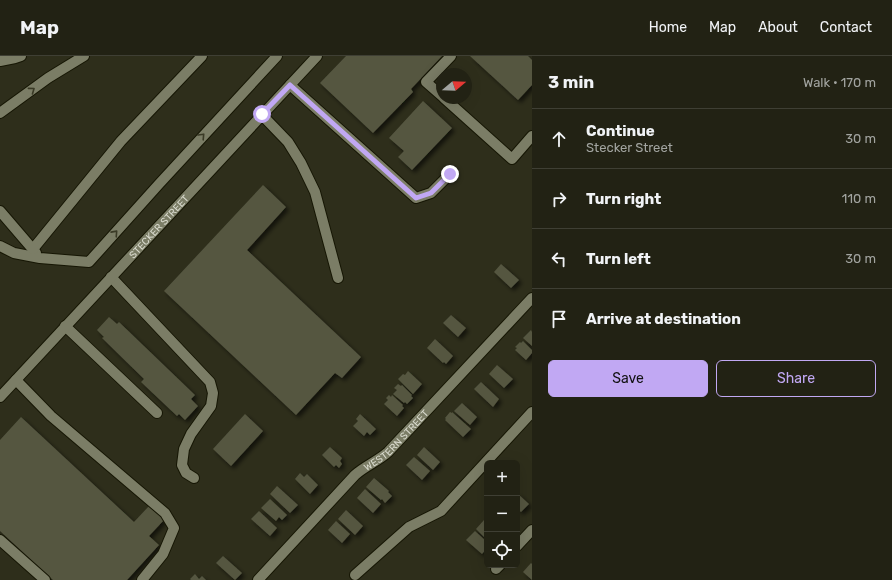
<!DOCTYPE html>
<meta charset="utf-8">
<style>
body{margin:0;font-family:Rubik,sans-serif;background:#2e2f22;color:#f1f3f6}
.controls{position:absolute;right:12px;bottom:12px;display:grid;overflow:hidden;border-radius:6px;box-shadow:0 4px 16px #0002}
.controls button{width:36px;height:36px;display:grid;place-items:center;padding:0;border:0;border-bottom:1px solid #3f3f34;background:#222214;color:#f1f3f6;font:20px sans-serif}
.compass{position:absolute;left:436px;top:12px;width:36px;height:36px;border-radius:50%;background:#222214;box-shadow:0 4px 16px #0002;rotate:71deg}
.stop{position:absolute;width:12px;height:12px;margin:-9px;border:3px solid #c1a8f3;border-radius:50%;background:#fff}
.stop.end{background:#c1a8f3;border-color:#fff;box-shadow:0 1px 4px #0008}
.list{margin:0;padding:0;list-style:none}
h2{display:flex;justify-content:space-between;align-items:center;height:52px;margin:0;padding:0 16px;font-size:17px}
h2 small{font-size:13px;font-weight:400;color:#a2a4a0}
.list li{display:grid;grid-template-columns:26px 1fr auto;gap:12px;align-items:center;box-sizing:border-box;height:60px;padding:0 16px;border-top:1px solid #3f3f34}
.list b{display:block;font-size:15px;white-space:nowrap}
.list p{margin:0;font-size:13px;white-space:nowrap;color:#a2a4a0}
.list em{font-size:13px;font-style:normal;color:#a2a4a0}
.actions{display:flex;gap:8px;padding:12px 16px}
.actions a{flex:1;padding:9px 0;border:1px solid #c1a8f3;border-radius:6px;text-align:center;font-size:14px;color:#c1a8f3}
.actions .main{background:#c1a8f3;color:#111}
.icon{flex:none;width:22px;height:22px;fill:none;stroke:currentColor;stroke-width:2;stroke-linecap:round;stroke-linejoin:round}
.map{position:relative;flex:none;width:532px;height:524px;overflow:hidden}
header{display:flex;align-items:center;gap:24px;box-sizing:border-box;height:56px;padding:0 20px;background:#222214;border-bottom:1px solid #3f3f34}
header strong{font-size:19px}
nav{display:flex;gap:22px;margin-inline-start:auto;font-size:14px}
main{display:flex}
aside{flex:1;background:#222214}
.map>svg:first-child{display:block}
.building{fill:#555641;filter:url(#shadow)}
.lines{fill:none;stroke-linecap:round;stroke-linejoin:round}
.minor-casing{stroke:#161604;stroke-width:12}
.minor{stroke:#7b7d66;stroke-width:10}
.oneway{stroke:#3a3a26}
.route{stroke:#c1a8f3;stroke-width:5}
.labels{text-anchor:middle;stroke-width:3.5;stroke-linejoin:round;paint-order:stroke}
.street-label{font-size:10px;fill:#dadbcf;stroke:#242411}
</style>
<header>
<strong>Map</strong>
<nav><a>Home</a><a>Map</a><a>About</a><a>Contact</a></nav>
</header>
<main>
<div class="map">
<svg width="532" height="524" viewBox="0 0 532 524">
<defs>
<filter id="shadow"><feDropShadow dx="3" dy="3" stdDeviation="2" flood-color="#0009"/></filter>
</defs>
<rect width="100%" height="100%" fill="#2e2e1b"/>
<g class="building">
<polygon points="346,0 442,0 411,33 413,36 373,77 320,27"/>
<polygon points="470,0 528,0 532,4 532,29 518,44"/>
<polygon points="423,45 452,72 412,114 398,101 404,95 389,82"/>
<polygon points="263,129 286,151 247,194 361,301 342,322 335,317 296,359 164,235"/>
<polygon points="501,208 519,224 511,232 494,216"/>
<polygon points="451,259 466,272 458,281 443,267"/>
<polygon points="109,261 117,268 119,266 195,339 191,343 198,350 185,364 179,358 177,360 141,326 144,323 102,282 104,281 97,274"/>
<polygon points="531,274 532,276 532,290 523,282"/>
<polygon points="435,283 451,298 453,300 446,308 444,306 443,307 427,292"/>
<polygon points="523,285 532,294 532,297 526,304 515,294 517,292 515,291 520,286 521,287"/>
<polygon points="497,309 513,323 504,332 489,318"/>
<polygon points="408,315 422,328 413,338 398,323 403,318 405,319"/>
<polygon points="481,326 499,343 493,351 474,333"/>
<polygon points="398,328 401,330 402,329 412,339 411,340 413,342 407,348 405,346 404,347 393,338 397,334 394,332"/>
<polygon points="389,339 391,341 392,339 403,349 402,350 404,352 397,360 384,348 388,344 386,342"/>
<polygon points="462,347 477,361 470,369 454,355"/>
<polygon points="450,356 452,357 452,356 471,373 463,381 445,364 446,363 445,362"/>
<polygon points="245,358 263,375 231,410 213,393"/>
<polygon points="360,358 376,373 370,379 367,376 364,380 353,370 358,365 356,363"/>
<polygon points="21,361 134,466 149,450 164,464 149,480 159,489 127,524 53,524 0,475 0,384"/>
<polygon points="330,391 342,402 340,405 342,408 339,412 336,409 334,411 322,399"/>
<polygon points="424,391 440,406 433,414 417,399"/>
<polygon points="414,401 430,415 422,424 406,409"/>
<polygon points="300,417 304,421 307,418 318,429 310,438 295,423"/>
<polygon points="374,422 389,435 388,436 392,440 385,447 382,443 381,444 366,431"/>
<polygon points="277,430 298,449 290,457 270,438"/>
<polygon points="365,433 381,448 373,457 357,442"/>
<polygon points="517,437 529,448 521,456 517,453"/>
<polygon points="270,443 287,459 282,464 279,461 276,465 261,452"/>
<polygon points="346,454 363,470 355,479 338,463"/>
<polygon points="259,455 277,472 270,480 251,463"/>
<polygon points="484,464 487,467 487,484 476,473"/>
<polygon points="336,465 350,478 342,487 328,474"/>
<polygon points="475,475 487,486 487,492 482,498 466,484"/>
<polygon points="223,500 242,517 235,524 216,507"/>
<polygon points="531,507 532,508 532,524 523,516"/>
<polygon points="195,518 199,523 202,520 206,524 191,524 190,523"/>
</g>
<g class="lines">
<defs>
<g id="minor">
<polyline points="0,5 15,2 21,0"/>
<polyline points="290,29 416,142 431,137 450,118"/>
<polyline points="442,40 426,26 451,0"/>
<polyline points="444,42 512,103 532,80"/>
<polyline points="0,57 48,22 84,0"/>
<polyline points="262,59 288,86 301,107 315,136 338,222"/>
<polyline points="0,155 36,197"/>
<polyline points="0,190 14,197 40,202 89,206 159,128 277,0"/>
<polyline points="33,193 121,85 202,0"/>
<polyline points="111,221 210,326 213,337 211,350 191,378 184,393 182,409 186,417 194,422"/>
<polyline points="65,270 157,357"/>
<polyline points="16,324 51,360 165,457 174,472 163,498 142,524"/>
<path id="s1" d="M 0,341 L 317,0"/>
<polyline points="0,484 45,524"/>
<polyline points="517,490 532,474"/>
<polyline points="496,513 500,509"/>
<polyline points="355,519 409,471 441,455 532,356"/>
<path id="s2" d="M 258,524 L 355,419 C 365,410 378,405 388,396 L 532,242"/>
</g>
</defs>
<use href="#minor" class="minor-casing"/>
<use href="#minor" class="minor"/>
</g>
<defs><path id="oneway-chevron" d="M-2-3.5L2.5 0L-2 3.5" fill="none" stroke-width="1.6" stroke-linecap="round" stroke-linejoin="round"/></defs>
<g class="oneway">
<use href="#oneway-chevron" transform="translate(32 34) rotate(-36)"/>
<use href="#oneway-chevron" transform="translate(202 80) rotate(-47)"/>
<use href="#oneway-chevron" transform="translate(115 177) rotate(-48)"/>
</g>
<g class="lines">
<polyline class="route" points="262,58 290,29 416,142 431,137 450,118"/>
</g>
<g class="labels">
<g class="street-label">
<text dy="4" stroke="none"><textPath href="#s1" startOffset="233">STECKER STREET</textPath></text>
<text dy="4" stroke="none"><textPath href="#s2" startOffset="197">WESTERN STREET</textPath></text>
</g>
</g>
</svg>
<div class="controls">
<button>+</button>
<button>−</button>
<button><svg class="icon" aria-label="locate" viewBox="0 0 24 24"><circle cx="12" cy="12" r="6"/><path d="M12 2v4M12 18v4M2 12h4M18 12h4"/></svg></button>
</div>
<svg class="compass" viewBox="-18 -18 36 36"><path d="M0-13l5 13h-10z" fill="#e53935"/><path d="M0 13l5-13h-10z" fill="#a2a4a0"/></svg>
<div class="stop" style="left:262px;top:58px"></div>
<div class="stop end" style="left:450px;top:118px"></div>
</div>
<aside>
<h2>3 min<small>Walk · 170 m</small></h2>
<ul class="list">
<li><svg class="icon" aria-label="ahead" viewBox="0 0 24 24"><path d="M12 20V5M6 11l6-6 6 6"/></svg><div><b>Continue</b><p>Stecker Street</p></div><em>30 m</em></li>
<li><svg class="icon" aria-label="right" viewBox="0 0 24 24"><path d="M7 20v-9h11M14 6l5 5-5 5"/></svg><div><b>Turn right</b></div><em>110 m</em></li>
<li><svg class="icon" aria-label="left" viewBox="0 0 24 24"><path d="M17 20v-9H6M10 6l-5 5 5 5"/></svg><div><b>Turn left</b></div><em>30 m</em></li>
<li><svg class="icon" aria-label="arrive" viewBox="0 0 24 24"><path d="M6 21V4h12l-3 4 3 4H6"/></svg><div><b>Arrive at destination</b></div></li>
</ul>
<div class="actions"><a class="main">Save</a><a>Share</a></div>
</aside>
</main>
